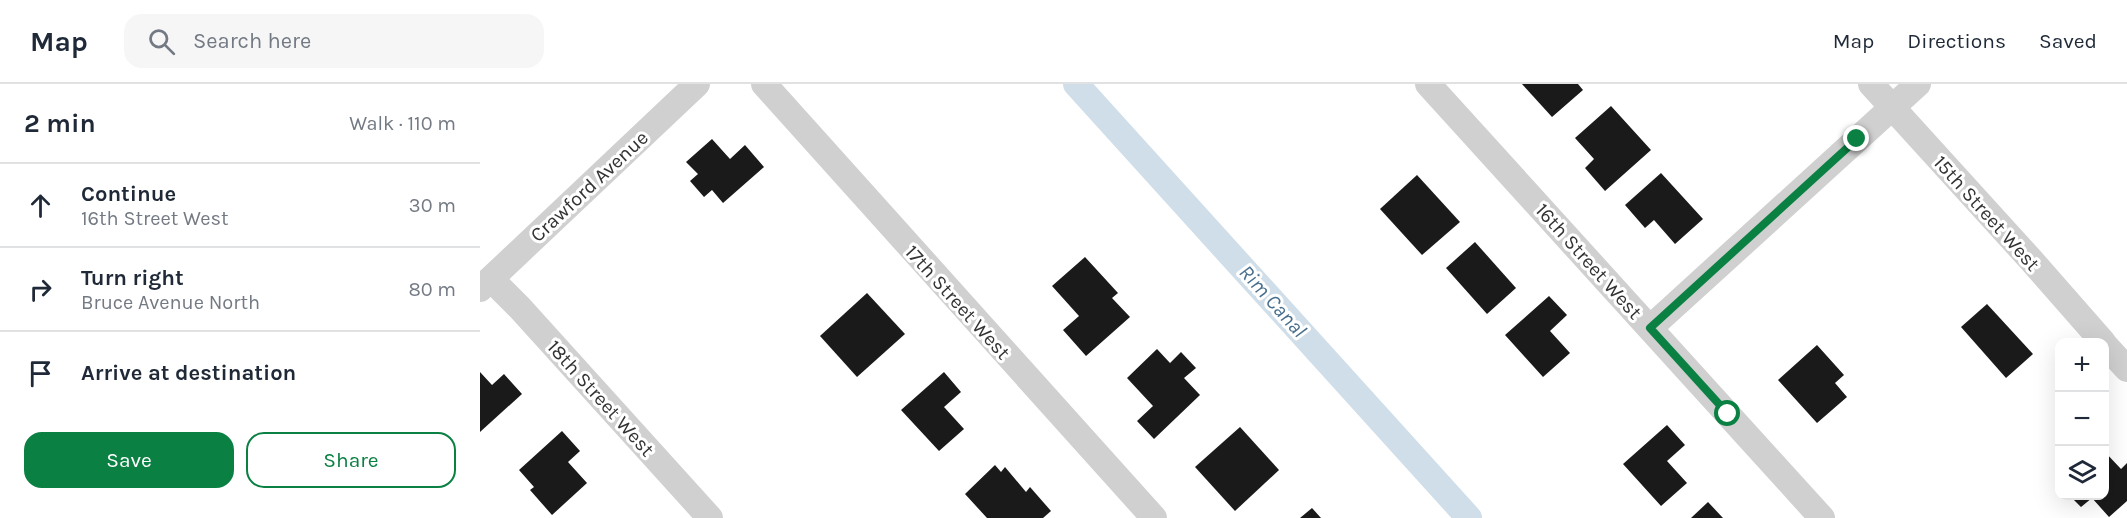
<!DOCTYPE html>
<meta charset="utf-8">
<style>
body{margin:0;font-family:Karla,sans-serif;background:#f6f6f7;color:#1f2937}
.controls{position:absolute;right:18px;bottom:18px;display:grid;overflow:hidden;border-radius:12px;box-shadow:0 6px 24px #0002}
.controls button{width:54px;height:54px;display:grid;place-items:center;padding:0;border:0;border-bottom:2px solid #e0e1e3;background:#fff;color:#1f2937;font:30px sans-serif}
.stop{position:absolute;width:18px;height:18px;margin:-14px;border:4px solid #0b8043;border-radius:50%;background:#fff}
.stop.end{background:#0b8043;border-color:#fff;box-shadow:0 2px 6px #0008}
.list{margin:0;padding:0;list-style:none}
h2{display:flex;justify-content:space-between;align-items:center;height:78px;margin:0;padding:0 24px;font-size:26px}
h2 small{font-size:20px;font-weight:400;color:#747a83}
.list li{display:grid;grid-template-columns:39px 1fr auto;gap:18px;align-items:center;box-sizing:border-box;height:84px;padding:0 24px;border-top:2px solid #e0e1e3}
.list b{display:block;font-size:22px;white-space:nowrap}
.list p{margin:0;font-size:20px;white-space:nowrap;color:#747a83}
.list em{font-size:20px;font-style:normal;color:#747a83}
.actions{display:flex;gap:12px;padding:18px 24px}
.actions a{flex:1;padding:14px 0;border:2px solid #0b8043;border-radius:18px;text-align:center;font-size:21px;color:#0b8043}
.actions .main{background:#0b8043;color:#fff}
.icon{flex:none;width:33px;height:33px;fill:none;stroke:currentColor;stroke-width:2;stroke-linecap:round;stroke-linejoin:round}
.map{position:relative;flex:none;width:1647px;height:434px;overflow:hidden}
header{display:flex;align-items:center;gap:36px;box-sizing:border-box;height:84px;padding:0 30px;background:#fff;border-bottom:2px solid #e0e1e3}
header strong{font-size:28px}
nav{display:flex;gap:33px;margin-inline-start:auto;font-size:21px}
.search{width:420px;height:54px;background:#f6f6f7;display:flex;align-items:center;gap:15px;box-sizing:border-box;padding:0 21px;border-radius:18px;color:#747a83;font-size:22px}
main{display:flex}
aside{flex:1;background:#fff}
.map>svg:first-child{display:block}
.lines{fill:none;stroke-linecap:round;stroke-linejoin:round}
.canal{stroke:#cfdee9;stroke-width:26}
.building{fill:#1a1a1a}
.street{stroke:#d0d0d0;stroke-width:26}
.route{stroke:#0b8043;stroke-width:8}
.labels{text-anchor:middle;stroke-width:6;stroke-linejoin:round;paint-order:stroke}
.street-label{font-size:20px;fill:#333;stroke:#fff}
.water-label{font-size:21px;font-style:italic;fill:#486f8e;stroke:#fff}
</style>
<header>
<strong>Map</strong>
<div class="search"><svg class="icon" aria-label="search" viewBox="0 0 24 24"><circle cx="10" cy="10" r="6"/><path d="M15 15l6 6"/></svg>Search here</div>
<nav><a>Map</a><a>Directions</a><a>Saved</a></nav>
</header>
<main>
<aside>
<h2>2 min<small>Walk · 110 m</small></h2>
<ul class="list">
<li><svg class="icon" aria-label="ahead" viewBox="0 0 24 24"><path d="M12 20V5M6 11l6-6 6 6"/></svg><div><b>Continue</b><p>16th Street West</p></div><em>30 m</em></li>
<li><svg class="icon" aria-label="right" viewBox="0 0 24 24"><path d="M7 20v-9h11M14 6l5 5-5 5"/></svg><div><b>Turn right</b><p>Bruce Avenue North</p></div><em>80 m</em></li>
<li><svg class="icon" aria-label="arrive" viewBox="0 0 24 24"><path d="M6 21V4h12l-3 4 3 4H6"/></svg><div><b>Arrive at destination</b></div></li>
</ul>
<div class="actions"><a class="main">Save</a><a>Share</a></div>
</aside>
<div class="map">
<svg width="1647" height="434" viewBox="0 0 1647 434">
<rect width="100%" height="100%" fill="#fff"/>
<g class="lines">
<polyline class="canal" points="596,0 989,434"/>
</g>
<g class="building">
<polygon points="1042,0 1098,0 1103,6 1072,33"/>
<polygon points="1131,22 1171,66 1125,107 1105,84 1114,75 1095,54"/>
<polygon points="232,55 250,75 265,61 284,83 243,119 232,106 224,113 210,97 218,90 206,78"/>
<polygon points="1181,89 1223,135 1195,160 1174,136 1165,144 1145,121"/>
<polygon points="937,91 980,138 942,171 900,125"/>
<polygon points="995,158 1036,204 1007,230 966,184"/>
<polygon points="605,173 638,209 632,214 650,233 606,272 583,246 599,232 572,202"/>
<polygon points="387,209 425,250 377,293 340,252"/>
<polygon points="1069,212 1087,231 1070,247 1090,269 1063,293 1025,251"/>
<polygon points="1507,220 1553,270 1526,294 1481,243"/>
<polygon points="1337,261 1364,291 1355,299 1367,313 1337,339 1298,296"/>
<polygon points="677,265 690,279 701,268 716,284 704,294 720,311 674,355 657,337 673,322 647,294"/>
<polygon points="0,288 12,301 24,290 42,310 0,348"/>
<polygon points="464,288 481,308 464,323 484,345 459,367 421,326"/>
<polygon points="1187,341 1205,361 1187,377 1207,399 1181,422 1143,380"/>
<polygon points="760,343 799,386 755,427 715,383"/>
<polygon points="82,347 100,367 88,378 107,399 72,431 50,406 54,403 39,386"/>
<polygon points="1624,367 1641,385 1647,379 1647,417 1629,433 1612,414 1601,423 1590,412 1624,412"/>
<polygon points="515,381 521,388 525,383 546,408 550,403 571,427 563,434 507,434 485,410"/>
<polygon points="1228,418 1243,434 1211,434"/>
<polygon points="832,424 841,434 820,434"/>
</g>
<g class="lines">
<g class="street">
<polyline points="284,0 674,434"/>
<polyline points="948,0 1342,434"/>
<polyline points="1391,0 1551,176 1623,258"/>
<polyline points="11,195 40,224 230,434"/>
<polyline points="0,205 217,0"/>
<polyline points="1170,244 1438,0"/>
<polyline points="1624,260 1647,285"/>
</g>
</g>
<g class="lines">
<polyline class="route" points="1248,330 1170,244 1377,55"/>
</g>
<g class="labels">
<g class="street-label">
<text transform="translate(109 102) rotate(-43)" y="7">Crawford Avenue</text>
<text transform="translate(1507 129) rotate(48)" y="7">15th Street West</text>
<text transform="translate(1109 177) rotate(48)" y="7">16th Street West</text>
<text transform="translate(478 218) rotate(48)" y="7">17th Street West</text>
<text transform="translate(121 314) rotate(48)" y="7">18th Street West</text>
</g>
<g class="water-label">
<text transform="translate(793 217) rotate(48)" y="7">Rim Canal</text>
</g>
</g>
</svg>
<div class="controls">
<button>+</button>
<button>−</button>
<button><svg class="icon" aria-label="layers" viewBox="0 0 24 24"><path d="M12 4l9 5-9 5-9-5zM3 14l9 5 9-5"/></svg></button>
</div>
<div class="stop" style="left:1248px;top:330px"></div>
<div class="stop end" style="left:1377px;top:55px"></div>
</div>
</main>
